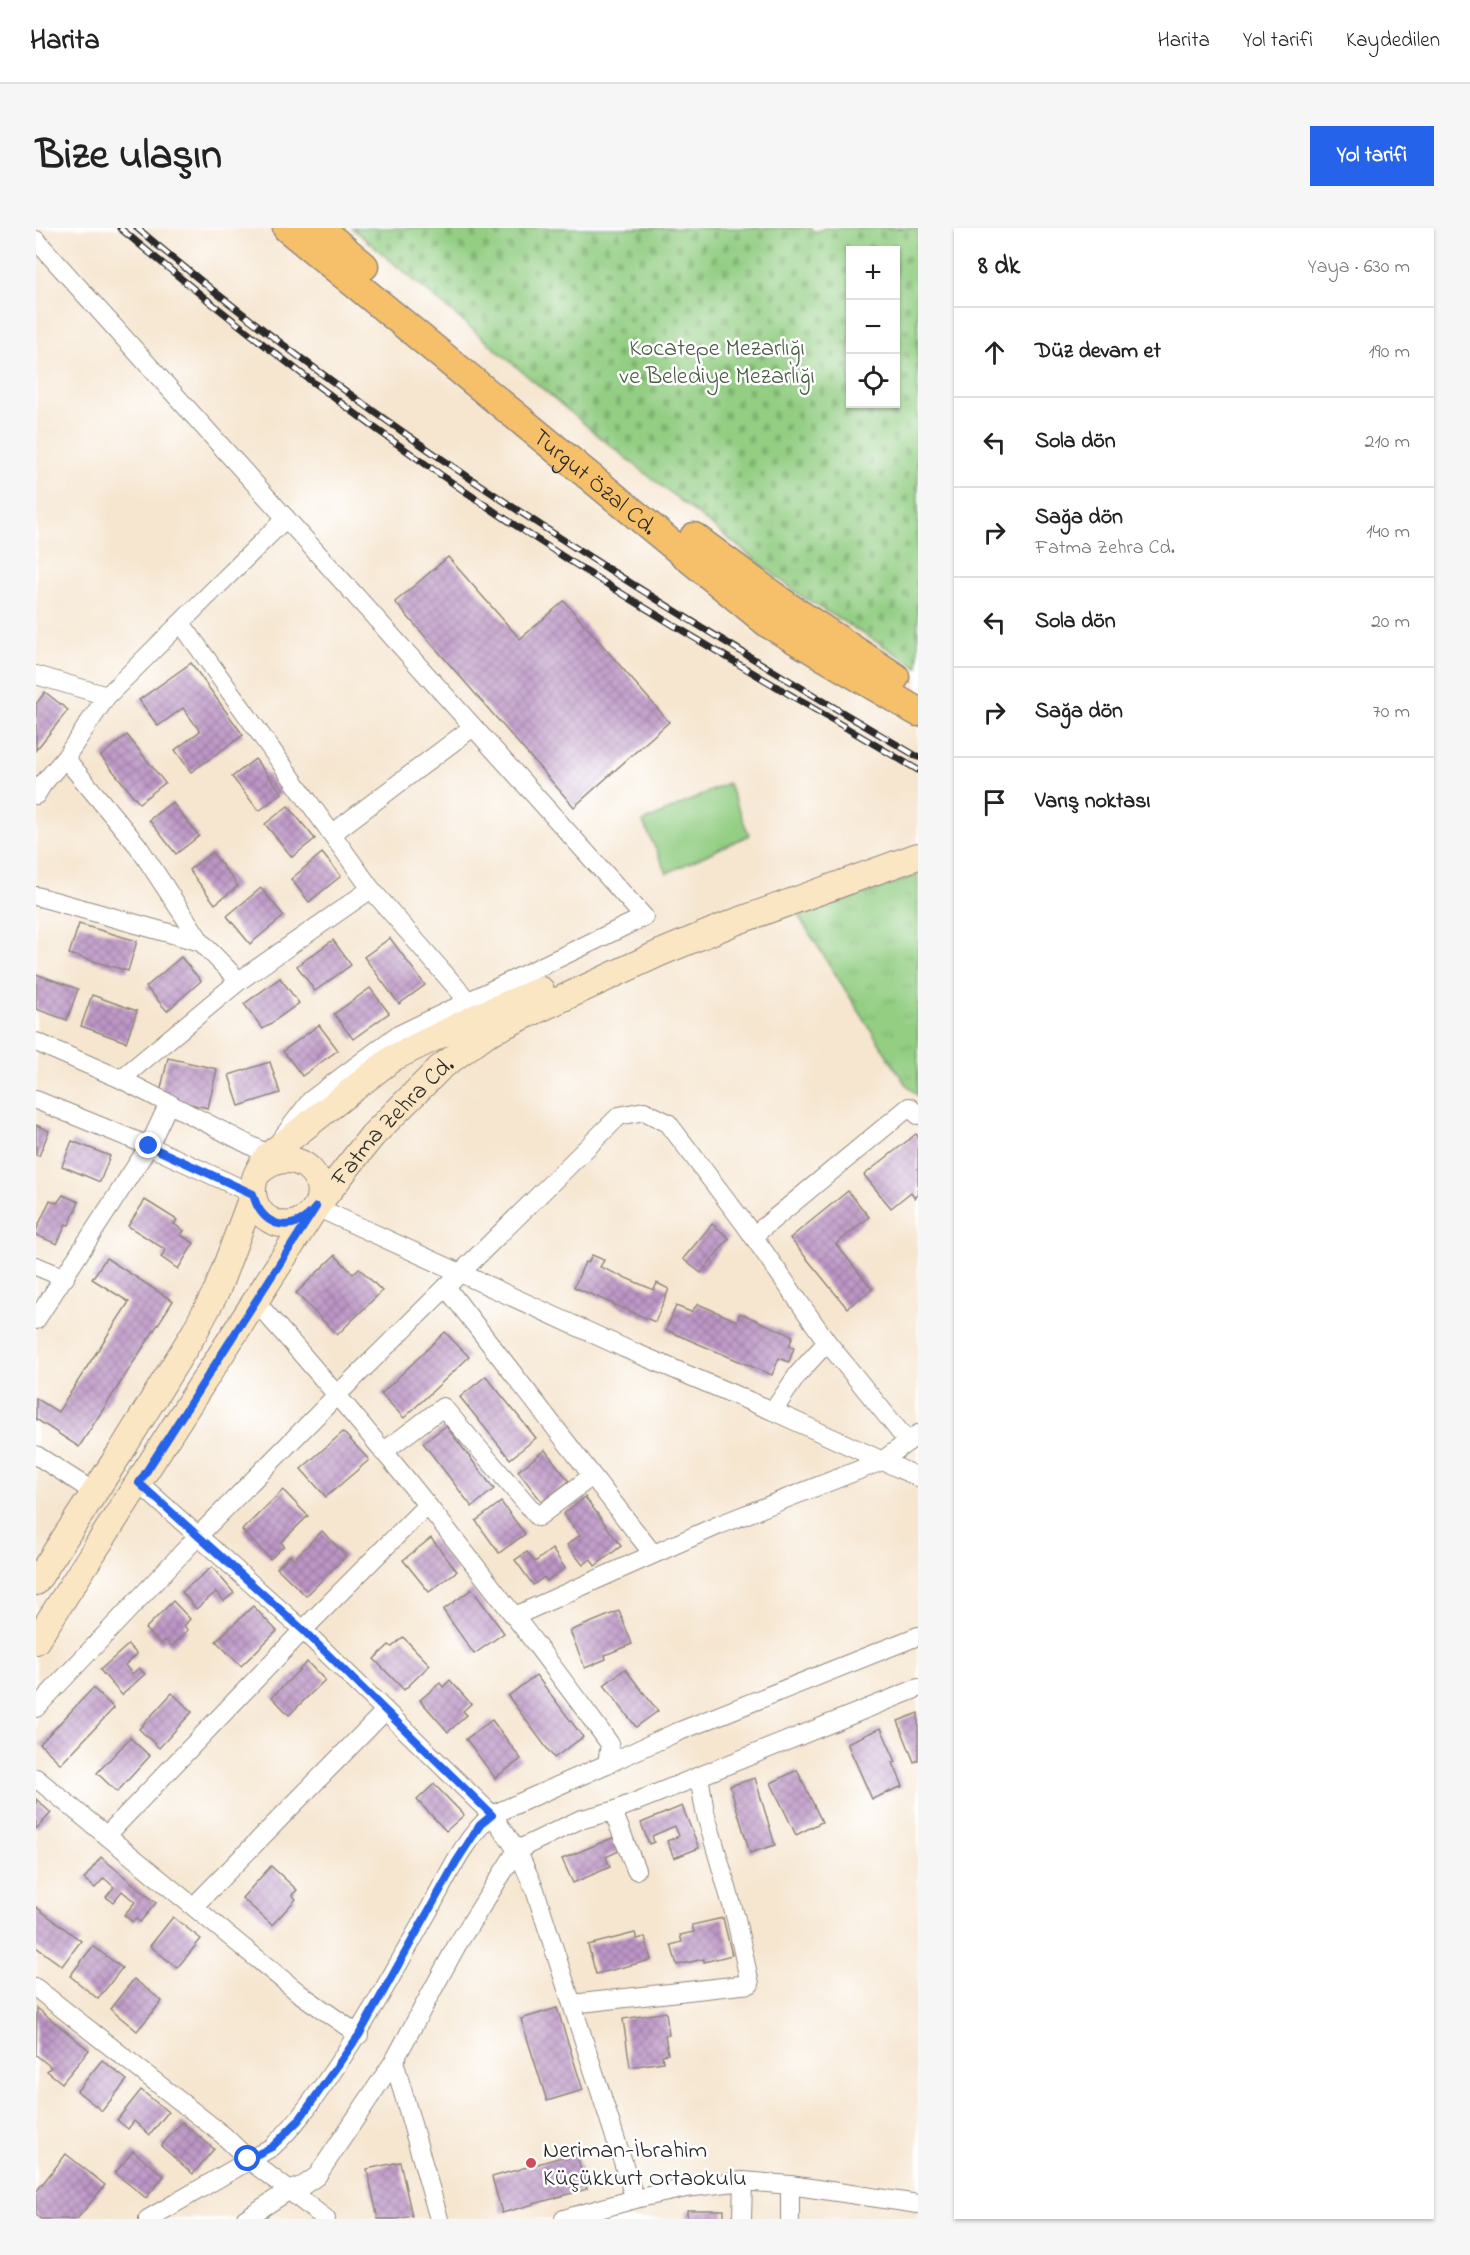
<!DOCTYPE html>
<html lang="tr">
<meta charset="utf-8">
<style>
body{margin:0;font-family:"Indie Flower",sans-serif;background:#f6f6f6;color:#222}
.controls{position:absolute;right:18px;top:18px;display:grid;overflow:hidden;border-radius:0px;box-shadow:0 2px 4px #0004}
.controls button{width:54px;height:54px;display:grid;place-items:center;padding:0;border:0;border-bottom:2px solid #e0e0e0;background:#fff;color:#222;font:30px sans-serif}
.stop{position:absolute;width:18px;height:18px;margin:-14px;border:4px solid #2563eb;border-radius:50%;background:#fff}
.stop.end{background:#2563eb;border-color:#fff;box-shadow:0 2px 6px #0008}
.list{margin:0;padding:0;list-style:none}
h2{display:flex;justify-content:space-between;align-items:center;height:78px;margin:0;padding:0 24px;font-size:26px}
h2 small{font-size:20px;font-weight:400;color:#767676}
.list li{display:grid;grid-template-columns:39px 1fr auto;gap:18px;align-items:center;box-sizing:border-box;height:90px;padding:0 24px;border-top:2px solid #e0e0e0}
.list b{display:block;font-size:22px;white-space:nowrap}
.list p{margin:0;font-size:20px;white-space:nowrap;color:#767676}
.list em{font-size:20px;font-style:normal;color:#767676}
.icon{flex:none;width:33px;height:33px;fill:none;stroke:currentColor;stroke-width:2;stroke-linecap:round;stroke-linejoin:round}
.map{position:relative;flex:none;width:882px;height:1991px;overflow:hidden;border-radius:0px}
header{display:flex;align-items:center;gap:36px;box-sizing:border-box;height:84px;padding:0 30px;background:#fff;border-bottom:2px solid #e0e0e0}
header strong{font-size:28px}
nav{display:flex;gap:33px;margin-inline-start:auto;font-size:21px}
.intro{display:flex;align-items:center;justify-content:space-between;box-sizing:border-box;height:144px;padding:0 36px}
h1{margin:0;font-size:42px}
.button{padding:15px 27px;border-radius:0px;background:#2563eb;color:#fff;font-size:21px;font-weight:700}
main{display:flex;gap:36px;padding:0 36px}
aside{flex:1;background:#fff;border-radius:0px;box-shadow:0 2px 4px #0004}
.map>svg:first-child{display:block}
.grass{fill:#93ce83;stroke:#5f7c57;stroke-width:1.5}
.cemetery{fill:url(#cemetery-stones);stroke:#5f7c57;stroke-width:1.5;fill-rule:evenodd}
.park{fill:url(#park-tufts);stroke:#5f7c57;stroke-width:1.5}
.building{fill:url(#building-cross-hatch)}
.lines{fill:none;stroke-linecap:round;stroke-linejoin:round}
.minor-casing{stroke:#90887e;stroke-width:20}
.secondary-casing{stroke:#90887e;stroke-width:28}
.primary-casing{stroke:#90887e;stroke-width:31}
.minor{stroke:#fff;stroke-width:18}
.secondary{stroke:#fbe6c4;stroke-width:26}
.primary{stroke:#f6c06b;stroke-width:28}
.rail-casing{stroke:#2b2b2b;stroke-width:7}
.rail{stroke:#fff;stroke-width:4.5;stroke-dasharray:14;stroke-linecap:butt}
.route{stroke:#2563eb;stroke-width:8}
.poi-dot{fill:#d1495b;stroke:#fff;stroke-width:2}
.labels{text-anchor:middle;stroke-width:5;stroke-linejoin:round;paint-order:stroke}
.park-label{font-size:24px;fill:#4a5c45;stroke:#fff}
.street-label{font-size:24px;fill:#2b2b2b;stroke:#fff}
.poi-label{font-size:24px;fill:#2b2b2b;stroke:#fff;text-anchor:start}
</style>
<header>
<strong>Harita</strong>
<nav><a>Harita</a><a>Yol tarifi</a><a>Kaydedilen</a></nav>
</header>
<div class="intro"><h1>Bize ulaşın</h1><a class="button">Yol tarifi</a></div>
<main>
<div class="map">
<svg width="882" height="1991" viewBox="0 0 882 1991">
<defs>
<pattern id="cemetery-stones" width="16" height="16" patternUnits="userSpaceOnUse" patternTransform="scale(1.5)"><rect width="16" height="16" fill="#93ce83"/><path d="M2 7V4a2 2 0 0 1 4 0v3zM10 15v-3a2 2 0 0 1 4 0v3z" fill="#7fb171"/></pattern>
<pattern id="park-tufts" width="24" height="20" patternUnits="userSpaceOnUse" patternTransform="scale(1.5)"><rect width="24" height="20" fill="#93ce83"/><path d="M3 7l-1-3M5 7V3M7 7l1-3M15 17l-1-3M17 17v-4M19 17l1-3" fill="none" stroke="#7fb171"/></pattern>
<pattern id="building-cross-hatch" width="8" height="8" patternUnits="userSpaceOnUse" patternTransform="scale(1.5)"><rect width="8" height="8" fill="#bd96c6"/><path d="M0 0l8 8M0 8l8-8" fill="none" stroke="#9a7ba1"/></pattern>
</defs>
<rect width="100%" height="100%" fill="#fff"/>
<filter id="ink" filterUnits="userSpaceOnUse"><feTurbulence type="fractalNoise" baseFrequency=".0167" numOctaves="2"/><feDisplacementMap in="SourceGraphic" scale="12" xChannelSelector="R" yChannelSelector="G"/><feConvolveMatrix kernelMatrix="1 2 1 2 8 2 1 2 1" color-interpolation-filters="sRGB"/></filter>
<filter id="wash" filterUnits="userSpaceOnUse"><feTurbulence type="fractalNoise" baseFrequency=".008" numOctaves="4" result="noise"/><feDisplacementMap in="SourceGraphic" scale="24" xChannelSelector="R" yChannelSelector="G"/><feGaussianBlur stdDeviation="1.35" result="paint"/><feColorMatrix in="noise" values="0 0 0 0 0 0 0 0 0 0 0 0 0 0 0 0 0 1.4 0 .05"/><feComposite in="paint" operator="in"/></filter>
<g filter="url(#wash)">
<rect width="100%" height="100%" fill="#f6e6d0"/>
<polygon class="grass" points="692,555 713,607 631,645 607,594"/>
<path class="cemetery" d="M 316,0 L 774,0 L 779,4 L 789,0 L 882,0 L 882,439 L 765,368 L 565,210 ZM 814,22 L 860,22 L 860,176 L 814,176 Z"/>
<polygon class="park" points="882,647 882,868 868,854 763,689"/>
<g id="blocks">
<g class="building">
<polygon points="412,329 484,411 528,373 633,494 538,579 359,374"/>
<polygon points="155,435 207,507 155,544 139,522 164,503 147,480 122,498 103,472"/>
<polygon points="9,464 32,482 0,522 0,476"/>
<polygon points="91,507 129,555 103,575 65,528"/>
<polygon points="219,531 246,565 223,583 196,549"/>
<polygon points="136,574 163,608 140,626 113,592"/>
<polygon points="252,578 279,611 256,629 229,596"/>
<polygon points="176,624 202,658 179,676 153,642"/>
<polygon points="286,625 305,648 273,674 255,651"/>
<polygon points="225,660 248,688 214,716 191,688"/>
<polygon points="43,696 101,713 92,743 33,726"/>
<polygon points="354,710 389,757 363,776 328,729"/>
<polygon points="297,712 315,737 279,763 261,738"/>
<polygon points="145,729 165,753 131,783 110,759"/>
<polygon points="0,746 42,761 31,792 0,781"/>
<polygon points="244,750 263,775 227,801 208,776"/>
<polygon points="334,760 353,785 317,811 298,786"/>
<polygon points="56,767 101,783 90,814 45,798"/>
<polygon points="283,797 302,822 266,848 247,823"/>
<polygon points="132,830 181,841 172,880 123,869"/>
<polygon points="234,834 244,865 203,878 193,847"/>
<polygon points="0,897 13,903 3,928 0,927"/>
<polygon points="880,906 882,908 882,967 879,970 875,964 855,980 828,947"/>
<polygon points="36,913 74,928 64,954 26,938"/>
<polygon points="812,963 833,989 800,1016 836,1061 811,1080 754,1010"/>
<polygon points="27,967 43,974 33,997 30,996 21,1016 0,1007 0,1003 14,972 21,975"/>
<polygon points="109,972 141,992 138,996 148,1003 145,1007 158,1015 142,1041 125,1029 130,1022 92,998"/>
<polygon points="676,996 693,1010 665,1045 647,1031"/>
<polygon points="299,1027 317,1046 323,1040 346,1063 301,1107 260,1065"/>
<polygon points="556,1027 568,1032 564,1039 618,1062 621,1055 633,1061 619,1094 538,1059 549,1034 552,1035"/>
<polygon points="70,1030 137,1073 43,1219 0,1191 0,1170 22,1184 93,1074 56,1051"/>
<polygon points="662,1076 701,1093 704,1085 757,1108 753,1118 758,1120 753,1134 743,1130 736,1147 630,1102 640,1078 655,1084"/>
<polygon points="409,1104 433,1129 368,1190 345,1166"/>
<polygon points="450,1148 500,1210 474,1231 424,1169"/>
<polygon points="410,1198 458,1261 436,1279 387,1215"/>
<polygon points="307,1204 333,1232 290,1269 265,1241"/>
<polygon points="509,1222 533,1253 506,1274 482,1243"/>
<polygon points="247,1262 272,1288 245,1314 248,1318 234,1331 206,1302"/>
<polygon points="549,1269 585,1318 559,1338 555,1331 547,1337 531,1317 544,1307 527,1286"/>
<polygon points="465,1274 489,1306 463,1325 440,1293"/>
<polygon points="286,1303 310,1328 270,1368 241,1340 254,1327 258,1331"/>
<polygon points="395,1310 421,1343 393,1364 367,1332"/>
<polygon points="516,1321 529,1340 511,1353 508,1349 497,1357 479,1332 491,1324 499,1334"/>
<polygon points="176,1339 198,1365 188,1373 180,1364 160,1381 146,1364"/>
<polygon points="436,1361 468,1405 438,1426 407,1382"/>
<polygon points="137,1373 154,1391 148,1398 152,1402 136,1418 129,1412 125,1416 109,1401"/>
<polygon points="217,1378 241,1403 205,1438 180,1413"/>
<polygon points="583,1383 596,1416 569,1427 570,1431 549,1440 534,1403"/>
<polygon points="367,1409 394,1437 368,1462 338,1431 353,1417 356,1419"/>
<polygon points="92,1417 101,1426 89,1437 96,1446 103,1440 109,1446 86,1467 64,1442"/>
<polygon points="271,1434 289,1452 253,1487 236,1469"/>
<polygon points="589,1441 622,1483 600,1499 568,1457"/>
<polygon points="500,1447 547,1509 518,1530 472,1468"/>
<polygon points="414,1452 435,1476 427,1483 431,1487 412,1504 384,1472 404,1455 407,1459"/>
<polygon points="57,1460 78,1480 25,1536 4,1516"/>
<polygon points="136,1465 156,1484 123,1520 103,1501"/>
<polygon points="882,1485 882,1532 878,1534 862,1493"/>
<polygon points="456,1492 485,1531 459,1550 430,1511"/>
<polygon points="845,1500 860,1534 857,1535 867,1558 836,1571 811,1515"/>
<polygon points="94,1510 114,1528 81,1564 61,1545"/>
<polygon points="761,1542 786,1594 760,1607 735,1555"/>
<polygon points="719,1550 739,1617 714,1625 694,1558"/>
<polygon points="398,1556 428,1587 410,1603 381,1572"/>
<polygon points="0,1571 15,1585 0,1601"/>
<polygon points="646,1578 663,1620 638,1630 631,1613 643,1608 639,1598 616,1608 618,1614 613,1616 605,1595"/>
<polygon points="581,1608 587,1621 570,1629 574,1639 537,1655 526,1631"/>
<polygon points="65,1629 120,1675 104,1694 100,1691 97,1694 88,1687 99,1674 86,1663 77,1674 70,1669 78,1659 68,1650 59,1660 48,1651"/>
<polygon points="235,1638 261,1662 256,1667 260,1671 236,1697 206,1670"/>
<polygon points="0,1679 45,1713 26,1738 0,1719"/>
<polygon points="137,1689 165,1711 141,1740 114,1718"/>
<polygon points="687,1690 696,1727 668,1734 668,1731 641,1737 635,1717 646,1714 644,1707 658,1704 656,1697"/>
<polygon points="599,1705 601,1711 609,1709 615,1732 560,1746 552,1717"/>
<polygon points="57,1718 86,1740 62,1771 34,1748"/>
<polygon points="98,1751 126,1773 101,1803 74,1781"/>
<polygon points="1,1780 53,1822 26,1855 11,1843 15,1839 0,1827"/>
<polygon points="521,1780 547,1862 511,1873 485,1791"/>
<polygon points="630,1784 633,1807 629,1807 632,1826 626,1827 627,1834 594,1839 587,1791"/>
<polygon points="66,1832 91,1852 66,1883 41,1863"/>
<polygon points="105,1862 132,1884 114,1907 98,1893 92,1901 81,1892"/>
<polygon points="146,1894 178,1921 157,1946 125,1918"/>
<polygon points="97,1923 128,1948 110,1970 79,1945"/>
<polygon points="540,1925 551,1961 466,1985 456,1949"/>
<polygon points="30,1926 69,1957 41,1991 5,1991 0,1987 0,1964"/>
<polygon points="364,1934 376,1988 361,1991 342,1991 331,1941"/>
<rect x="651" y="1982" width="37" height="9"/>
</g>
</g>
</g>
<g filter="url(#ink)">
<use href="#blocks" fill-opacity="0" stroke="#90887e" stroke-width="1.5"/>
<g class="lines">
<defs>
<g id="minor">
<polyline points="0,12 608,689 360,808 275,872 233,927 85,851 0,814"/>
<polyline points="145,395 335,661 432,773"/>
<polyline points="0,447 71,468"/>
<polyline points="29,530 102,618 165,714 203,753"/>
<polyline points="0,567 6,557 29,530 71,468 250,290"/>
<polyline points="297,605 437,499"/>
<polyline points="0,668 165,714"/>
<polyline points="85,851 203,753 335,661"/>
<polyline points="0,872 113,918 217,966"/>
<polyline points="280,979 588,1120 737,1183 882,1249"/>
<polyline points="717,1008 873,879 882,887"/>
<polyline points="0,1038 29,1050"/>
<polyline points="410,1059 617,1326"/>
<polyline points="0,1092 113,918 133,875"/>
<polyline points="737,1183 762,1146 791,1114"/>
<polyline points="347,1224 407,1179 502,1289 556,1248"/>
<polyline points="0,1227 58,1264"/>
<polyline points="103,1255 267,1402 456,1587 481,1622 499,1662 599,1971"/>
<polyline points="479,1388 683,1297 846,1233 882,1206"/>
<polyline points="0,1480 163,1307 300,1168 583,888 608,883 632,895 708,995 791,1114 872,1214"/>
<polyline points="571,1536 639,1505 882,1408"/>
<polyline points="0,1550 263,1765 323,1807"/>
<polyline points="577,1583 882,1460"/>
<polyline points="71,1607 267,1402 391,1277"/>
<polyline points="158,1678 349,1483"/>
<polyline points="0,1760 187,1907 212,1931 290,1991"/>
<polyline points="536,1776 714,1756 700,1691 669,1584 663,1548"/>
<polyline points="358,1833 403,1991"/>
<path d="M 112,1991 L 236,1919 C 258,1899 274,1876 291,1852 C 329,1797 360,1740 393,1682 C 411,1650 427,1611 456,1587 L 571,1536 L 574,1516 C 462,1363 345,1214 219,1073"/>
<polyline points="209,1991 252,1963 268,1957 281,1948 358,1833 421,1717 481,1622 543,1592 577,1583 600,1642"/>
<polyline points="528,1991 599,1971 650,1960 707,1953 754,1957 882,1976"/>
<polyline points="706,1991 707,1953"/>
<polyline points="754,1991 754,1957"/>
</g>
<g id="secondary">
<path d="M 223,944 C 262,908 306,961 271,989 C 250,1006 218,992 217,964 C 216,951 225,936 233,927 L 357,830 L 445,787 L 505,762"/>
<polyline points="0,1354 84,1225 158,1105 181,1062 217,966"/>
<path id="s1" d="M 0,1413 L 280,979 L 336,908 L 404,840 L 450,806 L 624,725 L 699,694 L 882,628"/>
</g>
<g id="primary">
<path id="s2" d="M 251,0 L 733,396 L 882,484"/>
<polyline points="283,0 328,38"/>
<polyline points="658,309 751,378 859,449"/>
</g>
</defs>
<use href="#minor" class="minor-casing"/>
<use href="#secondary" class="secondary-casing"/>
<use href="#primary" class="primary-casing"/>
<use href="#minor" class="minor"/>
<use href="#secondary" class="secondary"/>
<use href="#primary" class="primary"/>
<defs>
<g id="rail">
<path d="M 84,0 C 245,136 418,263 598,373 C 692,431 787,486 882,542"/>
<path d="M 101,0 C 341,203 611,370 882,529"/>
</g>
</defs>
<use href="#rail" class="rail-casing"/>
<use href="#rail" class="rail"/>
</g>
</g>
<g class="lines" filter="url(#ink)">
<path class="route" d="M 113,918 L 217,966 C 225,1000 258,1008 280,979 L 103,1255 L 267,1402 L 456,1587 L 444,1597 L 420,1634 L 323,1807 L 263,1892 L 236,1919 L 212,1931"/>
</g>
<circle class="poi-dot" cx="495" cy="1935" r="6"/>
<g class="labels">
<g class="park-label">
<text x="681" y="127">Kocatepe Mezarlığı<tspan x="681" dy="28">ve Belediye Mezarlığı</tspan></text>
</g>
<g class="street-label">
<text dy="8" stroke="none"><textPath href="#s2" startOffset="399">Turgut Özal Cd.</textPath></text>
<text dy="8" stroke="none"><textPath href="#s1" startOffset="632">Fatma Zehra Cd.</textPath></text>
</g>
<g class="poi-label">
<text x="507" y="1929">Neriman-İbrahim<tspan x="507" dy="28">Küçükkurt Ortaokulu</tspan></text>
</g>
</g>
</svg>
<div class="controls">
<button>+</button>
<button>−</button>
<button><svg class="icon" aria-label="locate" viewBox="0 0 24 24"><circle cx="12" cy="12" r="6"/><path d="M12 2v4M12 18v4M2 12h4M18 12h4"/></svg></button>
</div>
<div class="stop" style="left:212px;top:1931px"></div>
<div class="stop end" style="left:113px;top:918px"></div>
</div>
<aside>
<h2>8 dk<small>Yaya · 630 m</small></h2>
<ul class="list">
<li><svg class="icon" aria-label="ahead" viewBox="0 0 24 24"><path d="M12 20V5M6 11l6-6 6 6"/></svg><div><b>Düz devam et</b></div><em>190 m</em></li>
<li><svg class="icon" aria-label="left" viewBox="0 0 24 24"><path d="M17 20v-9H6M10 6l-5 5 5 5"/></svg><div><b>Sola dön</b></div><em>210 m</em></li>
<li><svg class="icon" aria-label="right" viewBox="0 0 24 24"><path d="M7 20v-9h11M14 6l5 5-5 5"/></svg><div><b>Sağa dön</b><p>Fatma Zehra Cd.</p></div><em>140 m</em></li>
<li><svg class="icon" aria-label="left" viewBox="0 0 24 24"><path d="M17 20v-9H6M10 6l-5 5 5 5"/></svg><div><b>Sola dön</b></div><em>20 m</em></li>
<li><svg class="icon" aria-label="right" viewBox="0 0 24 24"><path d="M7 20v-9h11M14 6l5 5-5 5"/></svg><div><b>Sağa dön</b></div><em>70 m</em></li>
<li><svg class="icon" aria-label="arrive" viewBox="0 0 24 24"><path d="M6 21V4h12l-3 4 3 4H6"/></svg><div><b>Varış noktası</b></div></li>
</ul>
</aside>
</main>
